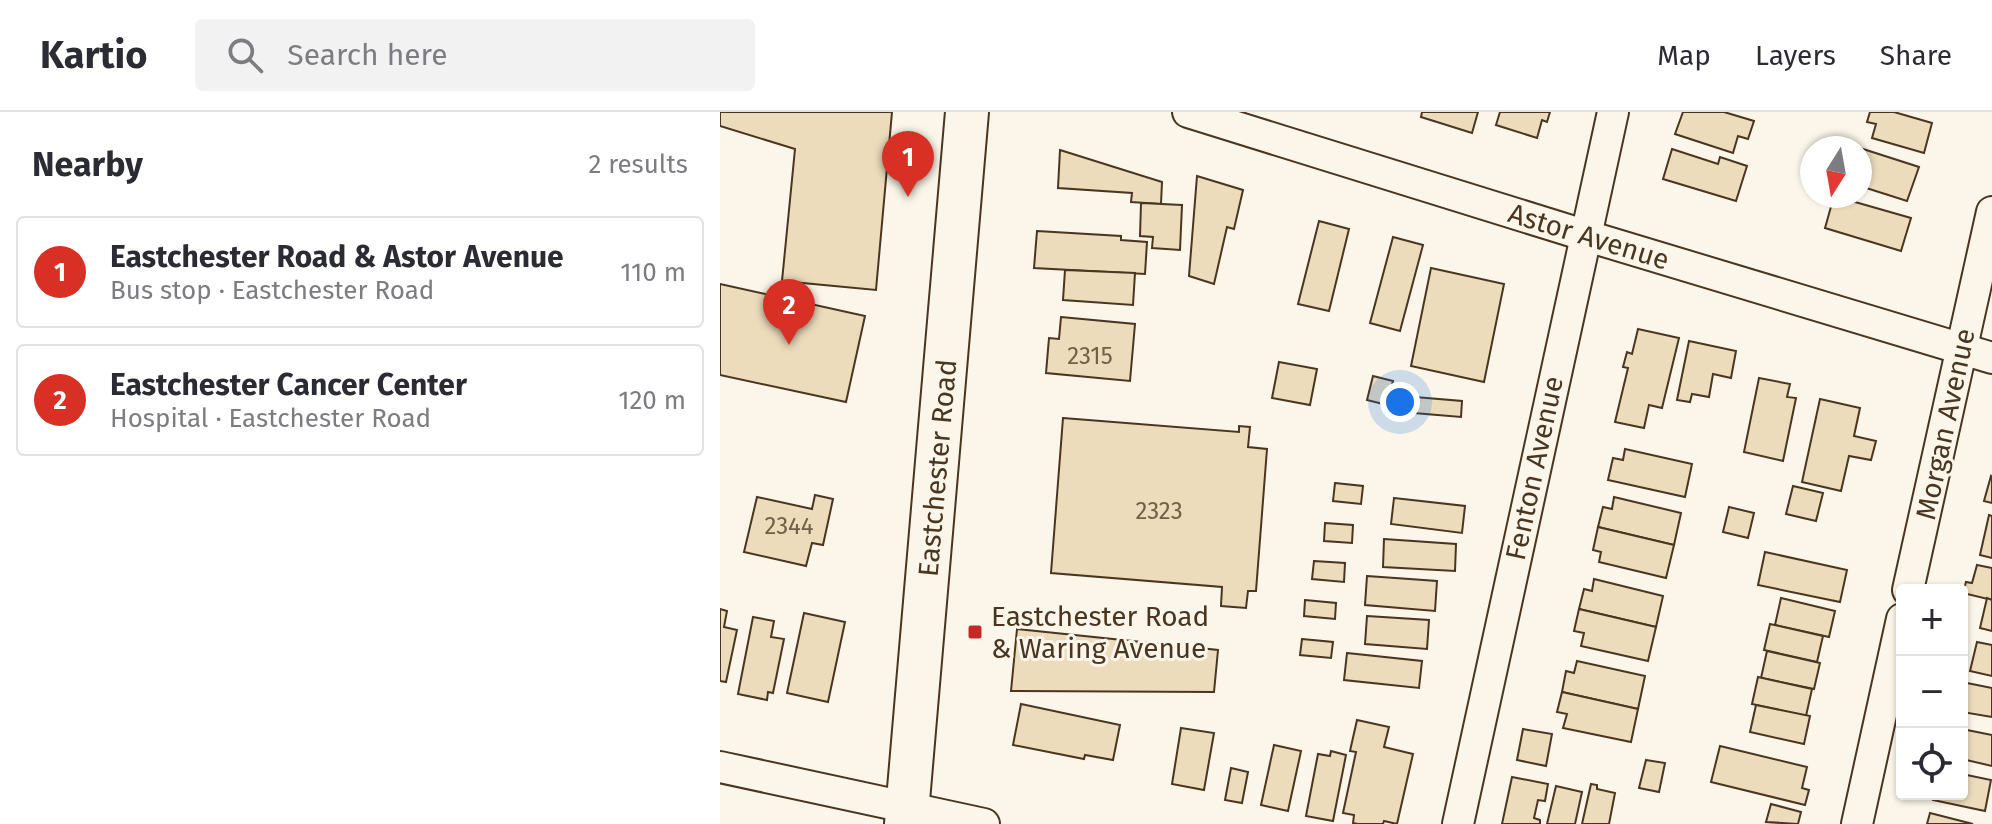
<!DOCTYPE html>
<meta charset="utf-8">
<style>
body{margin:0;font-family:"Fira Sans",sans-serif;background:#f2f2f3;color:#2b2b33}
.controls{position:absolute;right:24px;bottom:24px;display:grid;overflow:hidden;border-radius:8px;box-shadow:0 2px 6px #0004}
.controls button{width:72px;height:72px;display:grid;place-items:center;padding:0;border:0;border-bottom:2px solid #e1e1e2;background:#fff;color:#2b2b33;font:40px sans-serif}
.compass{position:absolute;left:1080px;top:24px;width:72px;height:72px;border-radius:50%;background:#fff;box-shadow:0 2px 6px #0004;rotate:191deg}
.you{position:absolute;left:680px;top:290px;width:28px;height:28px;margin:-20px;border:6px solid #fff;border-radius:50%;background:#1a73e8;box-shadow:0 0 0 12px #1a73e833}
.badge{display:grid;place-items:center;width:52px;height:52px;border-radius:50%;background:#d93025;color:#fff;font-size:26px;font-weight:700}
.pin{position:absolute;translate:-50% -66px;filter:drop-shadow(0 2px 4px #0008)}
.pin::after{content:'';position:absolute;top:42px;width:28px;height:24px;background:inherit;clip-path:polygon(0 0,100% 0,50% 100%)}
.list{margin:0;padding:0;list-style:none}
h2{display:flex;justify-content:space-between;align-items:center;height:104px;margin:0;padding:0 32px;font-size:34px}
h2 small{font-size:26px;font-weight:400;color:#7c7c81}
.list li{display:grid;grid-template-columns:52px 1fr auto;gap:24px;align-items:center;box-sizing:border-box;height:112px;margin:0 16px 16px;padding:0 16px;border:2px solid #e1e1e2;border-radius:8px}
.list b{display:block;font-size:30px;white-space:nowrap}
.list p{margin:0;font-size:26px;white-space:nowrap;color:#7c7c81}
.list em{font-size:26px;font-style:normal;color:#7c7c81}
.icon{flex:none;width:44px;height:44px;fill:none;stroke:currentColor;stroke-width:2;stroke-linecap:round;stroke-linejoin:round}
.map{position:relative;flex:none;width:1272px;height:712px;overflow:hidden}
header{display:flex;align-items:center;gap:48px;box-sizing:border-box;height:112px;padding:0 40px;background:#fff;border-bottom:2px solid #e1e1e2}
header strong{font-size:38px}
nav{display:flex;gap:44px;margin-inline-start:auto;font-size:28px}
.search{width:560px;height:72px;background:#f2f2f3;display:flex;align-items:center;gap:20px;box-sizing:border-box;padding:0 28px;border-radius:8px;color:#7c7c81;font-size:30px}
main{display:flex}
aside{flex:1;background:#fff}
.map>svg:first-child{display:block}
.building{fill:#ecdcbc;stroke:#4a3520;stroke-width:2}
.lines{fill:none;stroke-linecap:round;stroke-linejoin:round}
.minor-casing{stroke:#4a3520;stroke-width:34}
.secondary-casing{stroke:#4a3520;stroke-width:46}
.minor{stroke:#fbf6e9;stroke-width:30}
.secondary{stroke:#fbf6e9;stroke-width:42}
.poi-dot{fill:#c62828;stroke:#fbf6e9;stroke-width:3}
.labels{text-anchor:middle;stroke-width:6;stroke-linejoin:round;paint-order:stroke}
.number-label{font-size:24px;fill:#725f47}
.street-label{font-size:28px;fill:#4a3520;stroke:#fbf6e9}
.poi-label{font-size:28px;fill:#4a3520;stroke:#fbf6e9;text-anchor:start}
</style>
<header>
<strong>Kartio</strong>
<div class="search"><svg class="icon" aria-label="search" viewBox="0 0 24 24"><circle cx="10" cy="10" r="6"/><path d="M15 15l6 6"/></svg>Search here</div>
<nav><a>Map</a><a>Layers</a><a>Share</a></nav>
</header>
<main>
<aside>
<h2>Nearby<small>2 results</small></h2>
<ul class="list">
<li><span class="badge">1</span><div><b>Eastchester Road &amp; Astor Avenue</b><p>Bus stop · Eastchester Road</p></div><em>110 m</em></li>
<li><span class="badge">2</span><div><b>Eastchester Cancer Center</b><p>Hospital · Eastchester Road</p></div><em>120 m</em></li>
</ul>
</aside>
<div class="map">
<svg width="1272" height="712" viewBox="0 0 1272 712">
<rect width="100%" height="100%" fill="#fbf6e9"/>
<g class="building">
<polygon points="0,0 172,0 156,178 62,169 75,37 0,14"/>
<polygon points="702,0 758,0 752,21 701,5"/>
<polygon points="780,0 830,0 827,10 822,8 817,26 776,13"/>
<polygon points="963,0 1004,0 1034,9 1028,27 1018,24 1013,41 955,22"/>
<polygon points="1150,0 1174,0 1212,11 1204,41 1152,26 1156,12 1147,10"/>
<polygon points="1140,36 1199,55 1187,89 1140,74"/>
<polygon points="952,37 998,52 1000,45 1027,54 1016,89 943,67"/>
<polygon points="340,38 442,70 441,92 411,90 412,81 338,76"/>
<polygon points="477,64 523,78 514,117 507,115 494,172 469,164"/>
<polygon points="1114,84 1191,106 1181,139 1105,116"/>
<polygon points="421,91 462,93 460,138 432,136 433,125 420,124"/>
<polygon points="599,109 629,117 609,199 578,192"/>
<polygon points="317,119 401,124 401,128 427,130 425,162 314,156"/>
<polygon points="673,125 703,133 680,219 650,211"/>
<polygon points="711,156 784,172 764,270 691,254"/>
<polygon points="345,158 415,161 413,193 343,188"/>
<polygon points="0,172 145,204 126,290 0,263"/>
<polygon points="341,205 415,212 410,269 326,261 329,226 339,227"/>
<polygon points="918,217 959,226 942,296 929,293 924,316 895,310 908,256 903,255 907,240 912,242"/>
<polygon points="969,229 1016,239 1011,266 993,262 989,285 972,282 970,290 957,288"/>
<polygon points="559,250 597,257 590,293 552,286"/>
<polygon points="653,264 673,269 667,293 647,288"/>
<polygon points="1039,266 1070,272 1067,285 1076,286 1063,349 1024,340"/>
<polygon points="683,284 742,289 741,305 682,300"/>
<polygon points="1100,287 1140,296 1134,324 1156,329 1151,348 1129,344 1121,379 1082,370"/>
<polygon points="343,306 519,320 519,314 530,315 528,335 547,337 536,479 528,479 526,496 501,494 502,475 331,461"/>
<polygon points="905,337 972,352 965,385 888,368 893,346 903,348"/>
<polygon points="1271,364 1272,365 1272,391 1264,389"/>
<polygon points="615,371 643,374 641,392 613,389"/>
<polygon points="1073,374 1103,381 1096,409 1066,402"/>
<polygon points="95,383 113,387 103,433 92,431 86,454 24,440 37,385 92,397"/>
<polygon points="894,385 961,401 954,433 878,415 883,395 892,397"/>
<polygon points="674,386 745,394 742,421 671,412"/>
<polygon points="1009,395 1034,401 1028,426 1003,420"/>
<polygon points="1269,403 1272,404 1272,446 1260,443"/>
<polygon points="605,411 633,413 632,431 604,429"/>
<polygon points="878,415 954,433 946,466 879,450 881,440 873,438"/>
<polygon points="664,427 736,432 735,459 663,455"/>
<polygon points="1045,440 1127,458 1120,490 1038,473"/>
<polygon points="594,449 625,451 624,470 592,467"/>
<polygon points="1257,453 1272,456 1272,488 1243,481 1246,470 1252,471"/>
<polygon points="647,464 717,469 715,499 645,493"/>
<polygon points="874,467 943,484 936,515 859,497 864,477 872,479"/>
<polygon points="1061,486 1115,499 1109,525 1055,513"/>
<polygon points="1267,486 1272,488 1272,519 1260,516"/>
<polygon points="585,488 616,491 615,507 584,504"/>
<polygon points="0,497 7,499 4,515 17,518 6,570 0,569"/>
<polygon points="859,497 936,515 928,549 861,534 864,521 854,519"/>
<polygon points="84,501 125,510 108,590 67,581"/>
<polygon points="647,504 709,508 707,537 645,532"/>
<polygon points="33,505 54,509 51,525 64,527 53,581 48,580 47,588 18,582"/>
<polygon points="1050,512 1103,524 1097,550 1044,538"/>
<polygon points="297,517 498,538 494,580 291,579"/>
<polygon points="582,527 613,530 611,546 580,543"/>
<polygon points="1257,530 1272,533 1272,564 1250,559"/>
<polygon points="1047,539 1100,551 1094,577 1041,566"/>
<polygon points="627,541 702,549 699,576 624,568"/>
<polygon points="857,549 925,564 918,597 842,580 846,559 854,561"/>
<polygon points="1038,565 1092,577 1086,604 1032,592"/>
<polygon points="1242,570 1272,576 1272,605 1242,600"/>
<polygon points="842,580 918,597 911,630 843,616 847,602 837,600"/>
<polygon points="301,592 400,613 393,648 365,643 364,647 293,633"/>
<polygon points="1036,593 1090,604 1084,632 1030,620"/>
<polygon points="637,608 669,615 664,635 693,642 677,712 664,709 663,712 638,712 633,711 634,703 623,701 636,640 630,639"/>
<polygon points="461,616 494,621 484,678 452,672"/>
<polygon points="803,617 832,622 826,654 797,648"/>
<polygon points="1242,617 1272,623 1272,654 1242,647"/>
<polygon points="554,633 581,639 568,699 541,693"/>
<polygon points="1000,634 1087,655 1082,676 1089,678 1085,693 991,670"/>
<polygon points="611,639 626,643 613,709 586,704 598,642 610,644"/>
<polygon points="926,648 945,651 939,680 919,676"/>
<polygon points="511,656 528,660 522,691 505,688"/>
<polygon points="1242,662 1271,668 1265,699 1213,688 1214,682 1242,682"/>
<polygon points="792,665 828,672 825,689 818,688 814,706 820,708 820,712 782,712"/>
<polygon points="871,672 877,673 877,677 895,681 889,712 862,712"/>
<polygon points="836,674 862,680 855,712 827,712"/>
<polygon points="1051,692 1081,700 1078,712 1046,710"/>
<polygon points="1210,701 1253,712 1207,712"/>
</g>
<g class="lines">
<defs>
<g id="minor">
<polyline points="468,0 864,123 1272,246"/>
<polyline points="1188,478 1272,100"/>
<polyline points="0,655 264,712"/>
<polyline points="738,712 893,0"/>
<polyline points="1137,712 1182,507"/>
</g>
<polyline id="secondary" points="186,712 247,0"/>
</defs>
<use href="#minor" class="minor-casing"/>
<use href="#secondary" class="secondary-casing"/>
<use href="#minor" class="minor"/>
<use href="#secondary" class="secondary"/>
</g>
<rect class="poi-dot" x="247" y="512" width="16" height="16" rx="4"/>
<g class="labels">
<g class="number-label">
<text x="370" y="252">2315</text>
<text x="439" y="407">2323</text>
<text x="69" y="422">2344</text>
</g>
<g class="street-label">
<text transform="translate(869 124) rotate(17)" y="10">Astor Avenue</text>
<text transform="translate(1225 312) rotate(-78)" y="10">Morgan Avenue</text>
<text transform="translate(217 356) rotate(-85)" y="10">Eastchester Road</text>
<text transform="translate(814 356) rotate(-78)" y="10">Fenton Avenue</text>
</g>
<g class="poi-label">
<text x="271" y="514">Eastchester Road<tspan x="271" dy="32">&amp; Waring Avenue</tspan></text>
</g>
</g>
</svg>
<div class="controls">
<button>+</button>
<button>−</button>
<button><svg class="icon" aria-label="locate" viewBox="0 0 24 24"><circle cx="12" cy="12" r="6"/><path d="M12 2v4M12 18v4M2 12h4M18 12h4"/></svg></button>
</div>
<svg class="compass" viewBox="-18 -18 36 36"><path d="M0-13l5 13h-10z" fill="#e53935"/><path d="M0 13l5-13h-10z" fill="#7c7c81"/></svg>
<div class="you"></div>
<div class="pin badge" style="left:188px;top:85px">1</div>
<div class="pin badge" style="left:69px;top:233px">2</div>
</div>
</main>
